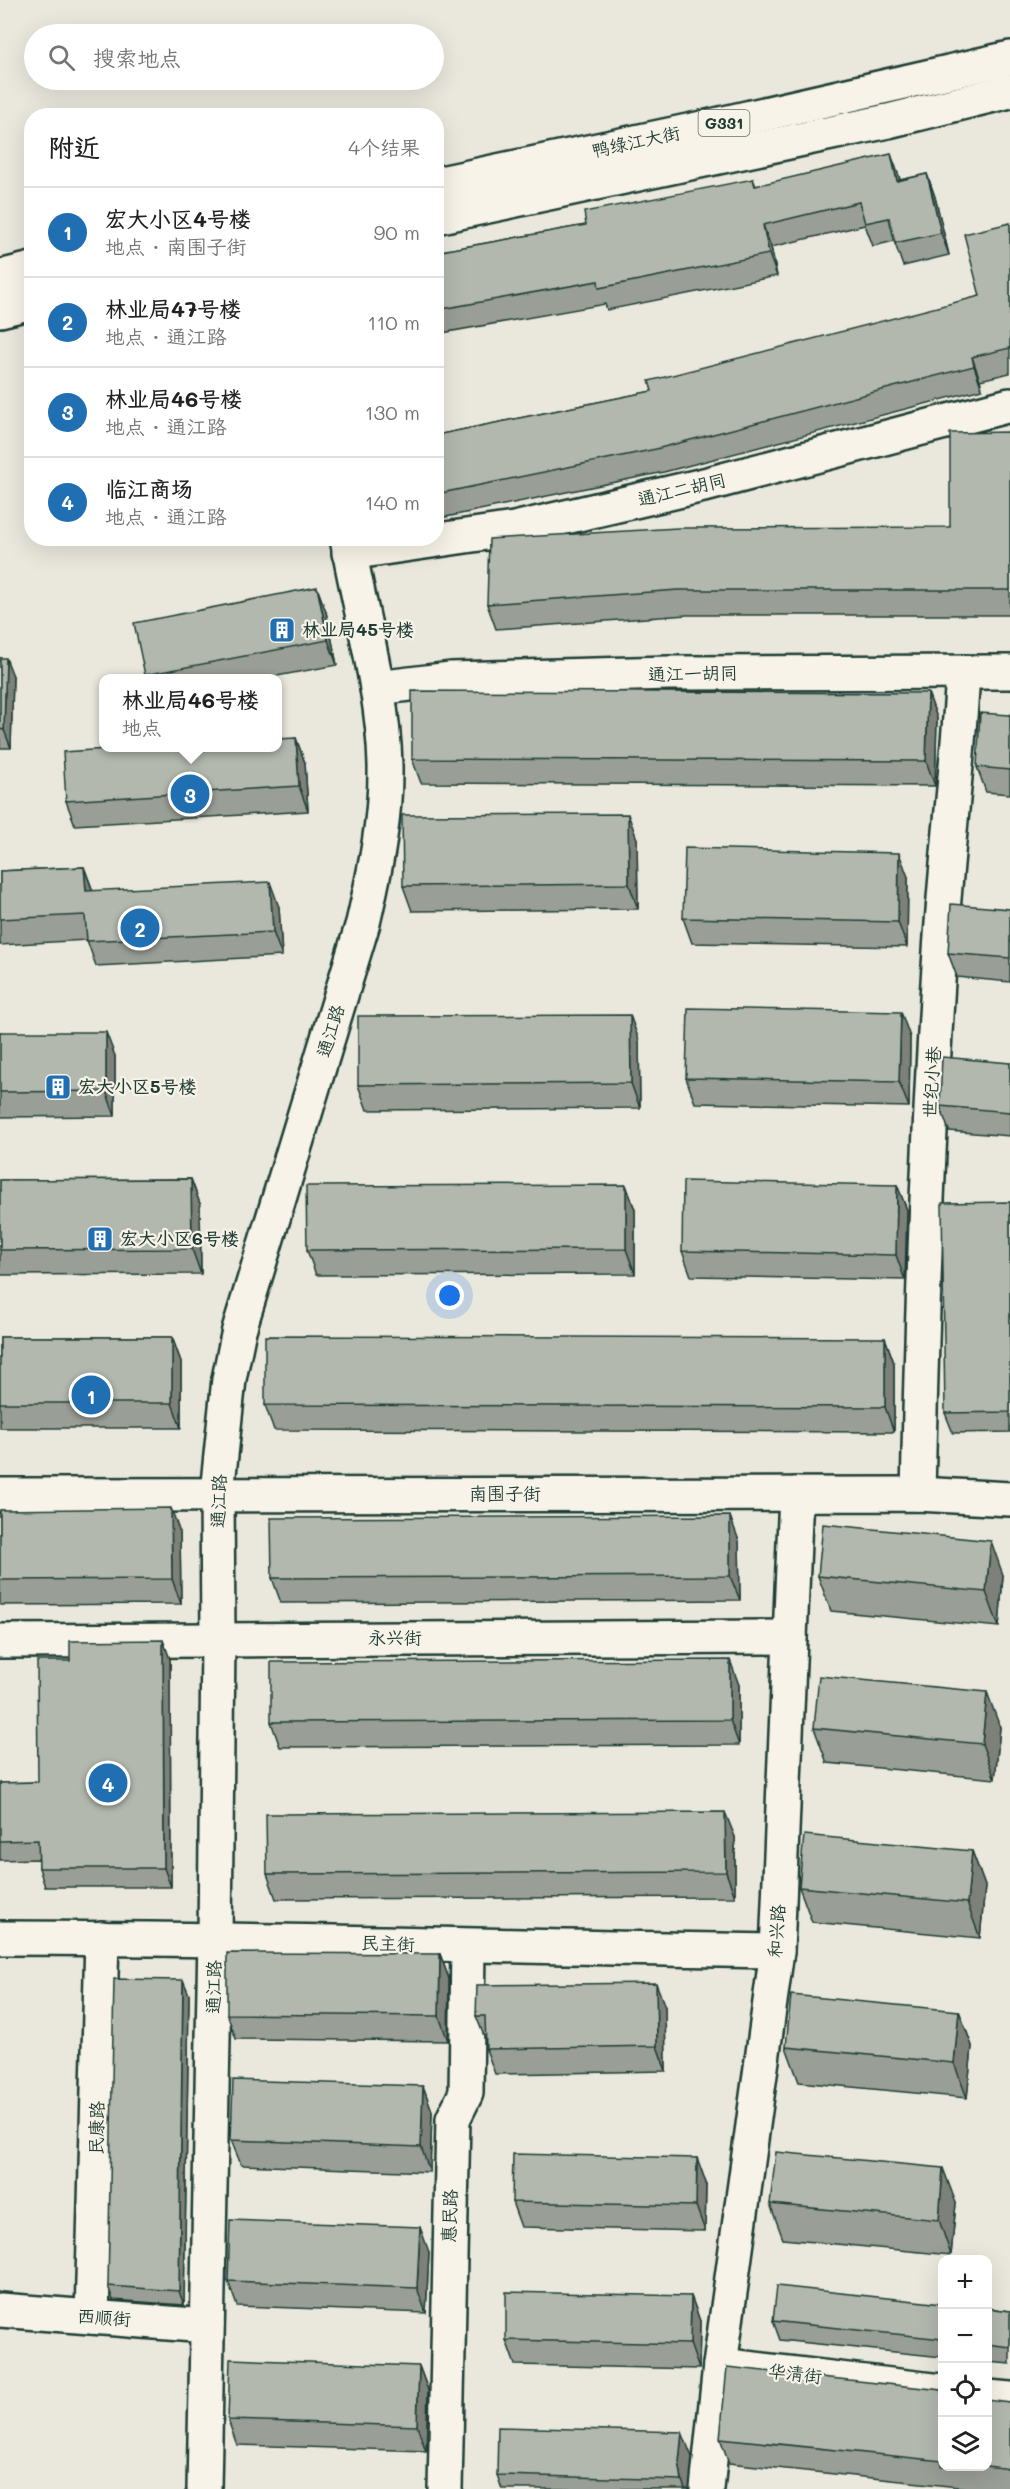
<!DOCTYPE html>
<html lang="zh">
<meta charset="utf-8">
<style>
body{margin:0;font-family:Mali,"LXGW WenKai TC",sans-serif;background:#f6f6f6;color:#222}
.controls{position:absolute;right:18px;bottom:18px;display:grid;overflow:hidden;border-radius:12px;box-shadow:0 6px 24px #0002}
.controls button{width:54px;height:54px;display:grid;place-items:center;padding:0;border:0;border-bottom:2px solid #e0e0e0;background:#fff;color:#222;font:30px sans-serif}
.you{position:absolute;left:450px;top:1296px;width:21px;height:21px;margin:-15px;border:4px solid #fff;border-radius:50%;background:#1a73e8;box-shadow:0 0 0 9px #1a73e833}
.badge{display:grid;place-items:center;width:39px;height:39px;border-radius:50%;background:#1f6fb2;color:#fff;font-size:20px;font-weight:700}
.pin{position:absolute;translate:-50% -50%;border:3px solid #fff;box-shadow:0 2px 6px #0006}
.popup{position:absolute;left:99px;top:674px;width:183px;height:78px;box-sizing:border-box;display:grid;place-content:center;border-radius:12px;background:#fff;filter:drop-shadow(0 2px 4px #0005);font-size:20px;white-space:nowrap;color:#767676}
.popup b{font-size:22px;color:#222}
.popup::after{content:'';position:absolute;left:50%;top:100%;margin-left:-12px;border:12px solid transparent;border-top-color:#fff}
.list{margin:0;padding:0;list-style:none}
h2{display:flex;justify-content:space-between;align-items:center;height:78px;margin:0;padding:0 24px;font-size:26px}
h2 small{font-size:20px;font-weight:400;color:#767676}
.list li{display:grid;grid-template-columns:39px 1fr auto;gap:18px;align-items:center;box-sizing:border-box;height:90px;padding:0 24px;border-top:2px solid #e0e0e0}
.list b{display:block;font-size:22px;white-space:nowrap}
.list p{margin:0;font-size:20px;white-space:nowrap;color:#767676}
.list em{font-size:20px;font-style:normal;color:#767676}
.icon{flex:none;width:33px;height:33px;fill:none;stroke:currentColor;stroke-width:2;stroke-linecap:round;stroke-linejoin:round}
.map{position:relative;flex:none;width:1010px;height:2489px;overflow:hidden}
.search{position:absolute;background:#fff;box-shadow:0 6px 24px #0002;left:24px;top:24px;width:420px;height:66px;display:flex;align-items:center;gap:15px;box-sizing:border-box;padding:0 21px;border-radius:33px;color:#767676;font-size:22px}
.panel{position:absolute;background:#fff;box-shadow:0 6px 24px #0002;left:24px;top:108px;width:420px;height:438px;border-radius:24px}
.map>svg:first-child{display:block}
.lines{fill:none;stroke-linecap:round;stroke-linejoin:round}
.minor-casing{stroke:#1f3d34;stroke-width:38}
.highway-casing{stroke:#1f3d34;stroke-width:38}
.minor{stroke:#f7f3e8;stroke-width:33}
.highway{stroke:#f7f3e8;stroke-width:33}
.wall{fill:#999e96;stroke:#1f3d34;stroke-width:1.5}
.shaded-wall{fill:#7d817a;stroke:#1f3d34;stroke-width:1.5}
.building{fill:#b2b8ae;stroke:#1f3d34;stroke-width:1.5}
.labels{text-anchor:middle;stroke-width:4.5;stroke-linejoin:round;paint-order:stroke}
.shield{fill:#f7f3e8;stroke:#60746a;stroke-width:1.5}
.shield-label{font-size:16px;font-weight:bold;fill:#1f3d34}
.street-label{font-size:18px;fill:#1f3d34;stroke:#f7f3e8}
.poi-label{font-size:18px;font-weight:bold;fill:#1f3d34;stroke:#f7f3e8;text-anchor:start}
</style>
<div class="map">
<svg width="1010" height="2489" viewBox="0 0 1010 2489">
<rect width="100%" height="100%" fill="#eae8dd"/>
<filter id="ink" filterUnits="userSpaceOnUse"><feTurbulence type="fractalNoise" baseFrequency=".0167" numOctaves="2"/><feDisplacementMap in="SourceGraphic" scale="12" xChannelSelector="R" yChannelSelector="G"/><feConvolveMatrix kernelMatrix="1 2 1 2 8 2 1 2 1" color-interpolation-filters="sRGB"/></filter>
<g filter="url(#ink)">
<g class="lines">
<defs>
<g id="minor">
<polyline points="349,553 514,529 708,484 1010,405"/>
<polyline points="377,688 451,679 669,673 1010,672"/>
<path d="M 918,1494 C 922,1313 928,1132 940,951 C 946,858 958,765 963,672"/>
<polyline points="0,1495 918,1494 1010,1499"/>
<polyline points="0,1641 790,1637"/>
<path d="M 0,1938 C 259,1938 518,1947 777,1951"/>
<polyline points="0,2310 207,2326"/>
<polyline points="92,2317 102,1938"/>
<polyline points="720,2365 942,2391"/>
<polyline points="988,2397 1010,2399"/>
<path d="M 204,2489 L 215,1938 L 218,1639 L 217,1493 L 229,1379 L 239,1330 L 363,923 C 375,871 386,819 385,765 C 383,688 360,613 347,538"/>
<polyline points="445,2489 453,2119 466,2093 468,1946"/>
<polyline points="707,2489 720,2365 777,1951 796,1494"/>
</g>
<g id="highway">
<polyline points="436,184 707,127 1010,58"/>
<polyline points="436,217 888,121 1010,91"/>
<polyline points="0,277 32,269"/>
<polyline points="0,310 32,302"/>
</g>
</defs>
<use href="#minor" class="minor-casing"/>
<use href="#highway" class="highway-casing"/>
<use href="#minor" class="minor"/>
<use href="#highway" class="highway"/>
</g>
<g class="wall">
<polygon points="927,174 935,197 949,255 903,266 894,241 873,246 865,225 771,247 777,276 607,310 605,304 436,334 436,252 586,225 753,179 756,186 899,176 900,180"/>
<polygon points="1010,223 1010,373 980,380 982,389 664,472 436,519 436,435 652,391 980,296"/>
<polygon points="1010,432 1010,615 687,615 496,629 487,604 950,527"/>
<polygon points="326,612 337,665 266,678 146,678 145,675"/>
<polygon points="0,658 13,676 11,748 0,748"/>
<polygon points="928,693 937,718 935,786 421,783 412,759"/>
<polygon points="1010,715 1010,794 986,792 977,767"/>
<polygon points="296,738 305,763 308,811 75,825 66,801"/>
<polygon points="637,839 638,909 412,911 403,886"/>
<polygon points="84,867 93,891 279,907 282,956 96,966 87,940 0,945 0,871"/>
<polygon points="908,877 907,947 692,943 683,918"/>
<polygon points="1010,909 1010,982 957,977 948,953"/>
<polygon points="0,1032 115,1056 115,1116 0,1117"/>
<polygon points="910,1037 909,1107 695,1103 686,1078"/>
<polygon points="639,1040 640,1108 367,1110 358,1085"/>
<polygon points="1010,1063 1010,1136 949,1131 940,1106"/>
<polygon points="191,1179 200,1204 201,1274 0,1275 0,1180"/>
<polygon points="626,1185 635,1210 635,1274 316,1275 307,1250"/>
<polygon points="897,1185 907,1210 905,1280 691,1276 682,1251"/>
<polygon points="1010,1202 1010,1432 953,1433 945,1413"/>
<polygon points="0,1337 172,1337 181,1362 181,1428 0,1428"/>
<polygon points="885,1338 894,1363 894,1432 274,1430 265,1405"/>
<polygon points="0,1510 180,1533 181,1604 0,1605"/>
<polygon points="739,1541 740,1600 281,1603 272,1578"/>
<polygon points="1003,1575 999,1627 831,1611 818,1576"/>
<polygon points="170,1659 171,1887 45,1887 39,1868 39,1859 0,1860 0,1783 38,1782 70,1661"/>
<polygon points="739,1685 739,1745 280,1747 271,1722"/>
<polygon points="1000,1727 995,1779 827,1763 814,1728"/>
<polygon points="735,1837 735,1897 276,1899 267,1874"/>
<polygon points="972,1851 985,1886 980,1938 812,1922 799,1887"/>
<polygon points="440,1954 449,1979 448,2041 236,2039 227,2014"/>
<polygon points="183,1980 189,1995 184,2305 113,2300 108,2286"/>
<polygon points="665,2007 666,2071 495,2074 486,2049 486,2041 476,2016"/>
<polygon points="959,2011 972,2046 967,2098 799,2082 786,2047"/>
<polygon points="423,2086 432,2111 430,2172 241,2165 231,2140"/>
<polygon points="697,2158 706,2183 705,2231 521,2227 512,2202"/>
<polygon points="956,2203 951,2255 783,2239 770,2204"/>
<polygon points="429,2252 426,2313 237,2306 228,2281"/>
<polygon points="691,2296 700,2321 699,2369 515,2365 506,2340"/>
<polygon points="942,2304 942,2357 780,2340 773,2321"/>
<polygon points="987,2308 1010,2311 1010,2364 987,2362"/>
<polygon points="419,2366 428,2390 426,2451 237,2445 228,2420"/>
<polygon points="942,2390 942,2466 987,2466 1010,2403 1010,2489 978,2489 729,2463 720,2438"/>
<polygon points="692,2457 689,2489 502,2489 497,2475"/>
</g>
<g class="shaded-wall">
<polygon points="891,154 899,176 906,203 897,181"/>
<polygon points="927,174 935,197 949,255 941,233"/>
<polygon points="763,225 771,247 777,276 769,254"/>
<polygon points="972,357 980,380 982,389 974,366"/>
<polygon points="317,587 326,612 337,665 328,640"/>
<polygon points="6,658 13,676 11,748 4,730"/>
<polygon points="928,693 937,718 935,786 926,761"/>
<polygon points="296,738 305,763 308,811 299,786"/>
<polygon points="628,814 637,839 638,909 629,884"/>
<polygon points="899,853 908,877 907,947 898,922"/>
<polygon points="84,867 93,892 86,891"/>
<polygon points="270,882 279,907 282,956 273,932"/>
<polygon points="901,1012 910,1037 909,1107 899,1082"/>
<polygon points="630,1015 639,1040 640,1108 631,1083"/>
<polygon points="106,1032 115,1056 115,1116 106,1091"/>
<polygon points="191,1179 200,1204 201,1274 192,1249"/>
<polygon points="626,1185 635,1210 635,1274 626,1249"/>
<polygon points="897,1185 907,1210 905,1280 896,1255"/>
<polygon points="172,1337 181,1362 181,1428 172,1403"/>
<polygon points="885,1338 894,1363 894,1432 885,1407"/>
<polygon points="171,1508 180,1533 181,1604 172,1579"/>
<polygon points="730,1516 739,1541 740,1600 730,1576"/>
<polygon points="991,1541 1003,1575 999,1627 986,1592"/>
<polygon points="163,1640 170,1659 171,1887 164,1868"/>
<polygon points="730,1660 739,1685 739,1745 730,1720"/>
<polygon points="987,1692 1000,1727 995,1779 982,1744"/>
<polygon points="725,1812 735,1837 735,1897 726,1872"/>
<polygon points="972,1851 985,1886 980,1938 967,1903"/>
<polygon points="440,1954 449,1979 448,2041 439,2016"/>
<polygon points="183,1980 189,1995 184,2305 179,2291"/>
<polygon points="656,1983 665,2007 666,2071 657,2046"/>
<polygon points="959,2011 972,2046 967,2098 954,2063"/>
<polygon points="423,2086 432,2111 430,2172 421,2147"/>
<polygon points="697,2158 706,2183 705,2231 696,2206"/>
<polygon points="943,2168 956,2203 951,2255 939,2220"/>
<polygon points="420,2227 429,2252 426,2313 417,2288"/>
<polygon points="691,2296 700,2321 699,2369 690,2344"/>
<polygon points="419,2366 428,2390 426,2451 417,2426"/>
<polygon points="682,2432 692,2457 689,2489 685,2489 682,2480 679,2462"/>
</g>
<g class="building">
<polygon points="891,154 897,181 927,174 941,233 895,243 889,218 865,223 859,202 763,225 769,254 599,288 598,281 436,310 436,252 586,225 584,212 753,179 755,186"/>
<polygon points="1010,223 1010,348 972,357 974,366 656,449 436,494 436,435 652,391 649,381 980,296 964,234"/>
<polygon points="1010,432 1010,590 678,590 487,604 489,539 678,528 950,527 950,433"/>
<polygon points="317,587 328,640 145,675 134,623"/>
<polygon points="0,658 6,658 4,730 0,729"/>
<polygon points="412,691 928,693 926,761 412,759"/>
<polygon points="980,713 1010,715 1010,770 977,767"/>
<polygon points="296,738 299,786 66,801 63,752 137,747 277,747 277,739"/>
<polygon points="628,814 629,884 403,886 402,815"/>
<polygon points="685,848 899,853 898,922 683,918"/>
<polygon points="84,867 86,891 270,882 273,932 87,941 85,915 0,919 0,871"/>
<polygon points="951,904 1010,909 1010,958 948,953"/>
<polygon points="688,1008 901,1012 899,1082 686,1078"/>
<polygon points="630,1015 631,1083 358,1085 358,1016"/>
<polygon points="0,1032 106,1032 106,1091 0,1092"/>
<polygon points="942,1057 1010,1063 1010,1112 940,1106"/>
<polygon points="191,1179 192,1249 0,1250 0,1180"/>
<polygon points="683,1181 897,1185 896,1255 682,1251"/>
<polygon points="626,1185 626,1249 307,1250 306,1186"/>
<polygon points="1010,1202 1010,1412 945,1413 942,1203"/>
<polygon points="265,1336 885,1338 885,1407 265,1405"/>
<rect x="0" y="1337" width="172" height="66"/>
<polygon points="171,1508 172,1579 0,1580 0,1510"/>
<polygon points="730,1516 730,1576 272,1578 271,1518"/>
<polygon points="823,1524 991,1541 986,1592 818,1576"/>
<polygon points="163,1640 164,1868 39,1868 38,1840 0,1841 0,1783 38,1782 37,1661 70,1661 70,1641"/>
<polygon points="730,1660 730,1720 271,1722 271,1662"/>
<polygon points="819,1676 987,1692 982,1744 814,1728"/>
<polygon points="725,1812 726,1872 267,1874 266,1814"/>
<polygon points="804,1835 972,1851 967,1903 799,1887"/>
<polygon points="227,1953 440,1954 439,2016 227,2014"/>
<polygon points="114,1979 183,1980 179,2291 108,2286"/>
<polygon points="656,1983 657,2046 486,2049 485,2016 476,2016 477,1985"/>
<polygon points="791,1995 959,2011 954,2063 786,2047"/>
<polygon points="233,2080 423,2086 421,2147 231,2140"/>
<polygon points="776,2152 943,2168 939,2220 770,2204"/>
<polygon points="513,2154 697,2158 696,2206 512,2202"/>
<polygon points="230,2220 420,2227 417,2288 228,2281"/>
<polygon points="777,2286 942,2304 942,2339 773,2321"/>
<polygon points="506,2292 691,2296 690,2344 506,2340"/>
<polygon points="987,2308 1010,2311 1010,2347 987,2344"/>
<polygon points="230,2359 419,2366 417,2426 228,2420"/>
<polygon points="727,2367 942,2390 942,2461 720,2438"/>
<polygon points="987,2400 1010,2403 1010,2469 987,2466"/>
<polygon points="498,2427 682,2432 679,2462 682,2480 497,2475"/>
</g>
</g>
<defs>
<symbol id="building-square" viewBox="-11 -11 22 22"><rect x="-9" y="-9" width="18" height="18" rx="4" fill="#1f6fb2" stroke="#f7f3e8"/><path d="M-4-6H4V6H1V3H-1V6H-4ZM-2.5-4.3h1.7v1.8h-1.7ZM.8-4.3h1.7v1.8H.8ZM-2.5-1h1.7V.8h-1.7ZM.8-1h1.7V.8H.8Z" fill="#fff"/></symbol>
</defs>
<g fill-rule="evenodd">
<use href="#building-square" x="267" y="615" width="30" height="30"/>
<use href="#building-square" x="43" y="1072" width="30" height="30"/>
<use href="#building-square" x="85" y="1224" width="30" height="30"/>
</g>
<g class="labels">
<rect class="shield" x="698.5" y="110" width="51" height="26" rx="4.5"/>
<g class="shield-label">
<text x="724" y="129">G331</text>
</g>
<g class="street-label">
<text transform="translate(636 142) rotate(-12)" y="6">鸭绿江大街</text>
<text transform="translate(682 490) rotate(-13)" y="6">通江二胡同</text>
<text transform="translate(693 674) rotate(-1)" y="6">通江一胡同</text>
<text transform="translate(331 1031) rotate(-73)" y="6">通江路</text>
<text transform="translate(932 1082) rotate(-86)" y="6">世纪小巷</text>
<text x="505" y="1500">南围子街</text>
<text transform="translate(219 1501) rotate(-88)" y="6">通江路</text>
<text x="395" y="1644">永兴街</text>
<text transform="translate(777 1931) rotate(-86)" y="6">和兴路</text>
<text transform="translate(388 1944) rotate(2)" y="6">民主街</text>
<text transform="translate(214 1987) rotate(-89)" y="6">通江路</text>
<text transform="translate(97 2128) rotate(-89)" y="6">民康路</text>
<text transform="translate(450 2216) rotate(-88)" y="6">惠民路</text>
<text transform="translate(104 2318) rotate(4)" y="6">西顺街</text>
<text transform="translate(795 2374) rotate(7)" y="6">华清街</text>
</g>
<g class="poi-label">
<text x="302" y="636">林业局45号楼</text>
<text x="78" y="1093">宏大小区5号楼</text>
<text x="120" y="1245">宏大小区6号楼</text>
</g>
</g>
</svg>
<div class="controls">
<button>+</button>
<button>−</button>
<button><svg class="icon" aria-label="locate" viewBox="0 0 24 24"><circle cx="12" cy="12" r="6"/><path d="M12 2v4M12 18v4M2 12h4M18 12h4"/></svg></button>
<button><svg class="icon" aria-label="layers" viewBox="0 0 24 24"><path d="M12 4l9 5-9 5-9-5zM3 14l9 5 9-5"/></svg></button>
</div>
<div class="you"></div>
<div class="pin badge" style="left:91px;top:1395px">1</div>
<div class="pin badge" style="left:140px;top:928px">2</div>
<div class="pin badge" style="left:190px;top:794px">3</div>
<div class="popup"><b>林业局46号楼</b>地点</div>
<div class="pin badge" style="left:108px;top:1783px">4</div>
<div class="search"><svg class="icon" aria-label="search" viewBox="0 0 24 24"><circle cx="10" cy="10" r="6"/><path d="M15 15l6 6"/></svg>搜索地点</div>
<section class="panel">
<h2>附近<small>4个结果</small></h2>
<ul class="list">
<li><span class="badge">1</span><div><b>宏大小区4号楼</b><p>地点 · 南围子街</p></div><em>90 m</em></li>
<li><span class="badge">2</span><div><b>林业局47号楼</b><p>地点 · 通江路</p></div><em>110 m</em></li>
<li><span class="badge">3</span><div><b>林业局46号楼</b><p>地点 · 通江路</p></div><em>130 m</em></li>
<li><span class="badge">4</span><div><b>临江商场</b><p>地点 · 通江路</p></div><em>140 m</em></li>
</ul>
</section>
</div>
